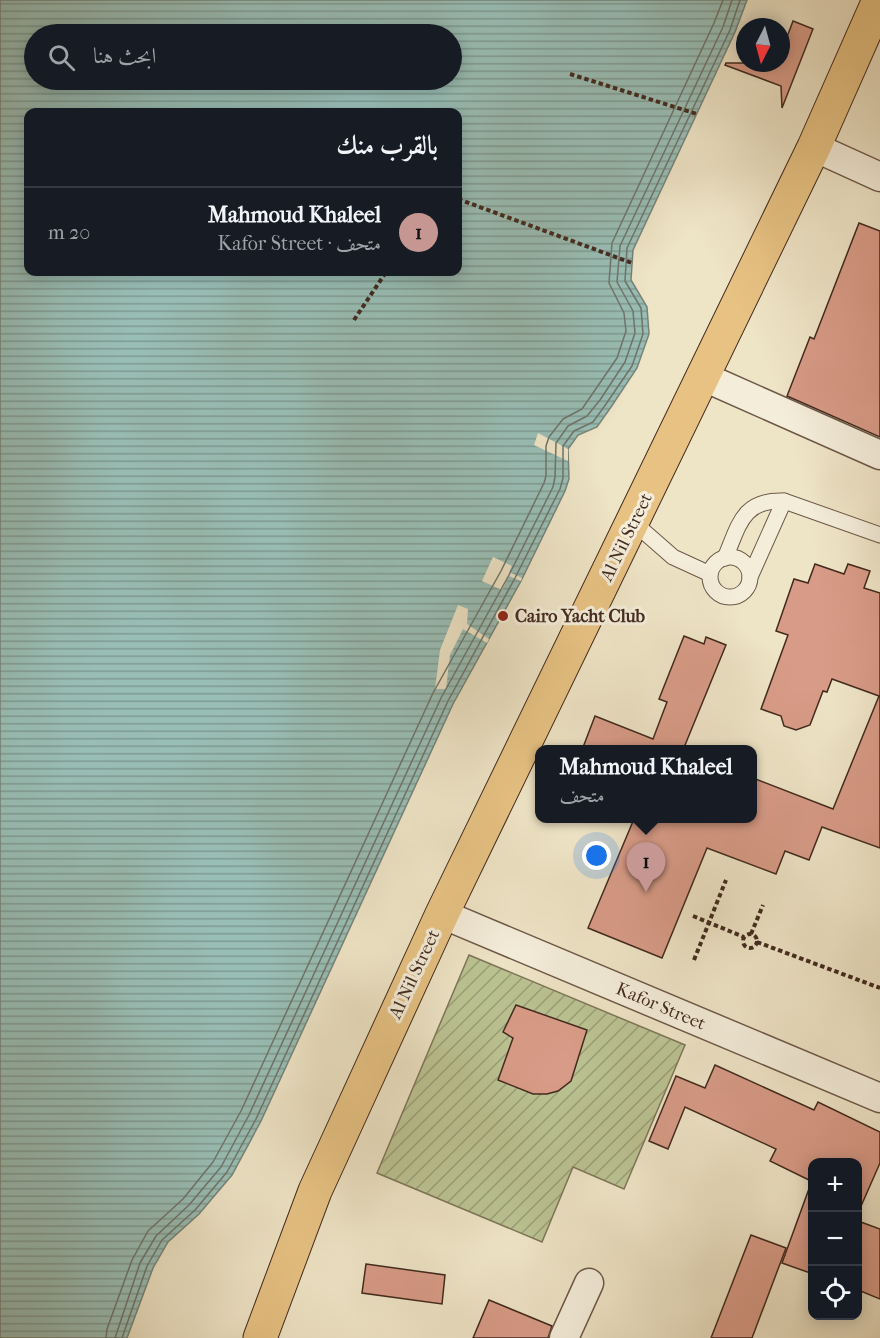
<!DOCTYPE html>
<html lang="ar">
<meta charset="utf-8">
<style>
body{margin:0;font-family:"IM FELL French Canon",Amiri,serif;background:#20242c;color:#f1f3f6;direction:rtl}
.controls{position:absolute;right:18px;bottom:18px;display:grid;overflow:hidden;border-radius:12px;box-shadow:0 3px 15px #0003}
.controls button{width:54px;height:54px;display:grid;place-items:center;padding:0;border:0;border-bottom:2px solid #363941;background:#171b24;color:#f1f3f6;font:30px sans-serif}
.compass{position:absolute;left:736px;top:18px;width:54px;height:54px;border-radius:50%;background:#171b24;box-shadow:0 3px 15px #0003;rotate:186deg}
.you{position:absolute;left:597px;top:856px;width:21px;height:21px;margin:-15px;border:4px solid #fff;border-radius:50%;background:#1a73e8;box-shadow:0 0 0 9px #1a73e833}
.badge{display:grid;place-items:center;width:39px;height:39px;border-radius:50%;background:#c59692;color:#111;font-size:20px;font-weight:700}
.pin{position:absolute;translate:-50% -50px;filter:drop-shadow(0 2px 3px #0008)}
.pin::after{content:'';position:absolute;top:32px;width:21px;height:18px;background:inherit;clip-path:polygon(0 0,100% 0,50% 100%)}
.popup{position:absolute;left:535px;top:745px;width:222px;height:78px;box-sizing:border-box;display:grid;place-content:center;border-radius:12px;background:#171b24;filter:drop-shadow(0 2px 4px #0005);font-size:20px;white-space:nowrap;color:#9ea1a6}
.popup b{font-size:22px;color:#f1f3f6}
.popup::after{content:'';position:absolute;left:50%;top:100%;margin-left:-12px;border:12px solid transparent;border-top-color:#171b24}
.list{margin:0;padding:0;list-style:none}
h2{display:flex;justify-content:space-between;align-items:center;height:78px;margin:0;padding:0 24px;font-size:26px}
h2 small{font-size:20px;font-weight:400;color:#9ea1a6}
.list li{display:grid;grid-template-columns:39px 1fr auto;gap:18px;align-items:center;box-sizing:border-box;height:90px;padding:0 24px;border-top:2px solid #363941}
.list b{display:block;font-size:22px;white-space:nowrap}
.list p{margin:0;font-size:20px;white-space:nowrap;color:#9ea1a6}
.list em{font-size:20px;font-style:normal;color:#9ea1a6}
.icon{flex:none;width:33px;height:33px;fill:none;stroke:currentColor;stroke-width:2;stroke-linecap:round;stroke-linejoin:round}
.map{position:relative;flex:none;width:880px;height:1338px;overflow:hidden;direction:ltr}
.search{position:absolute;background:#171b24;box-shadow:0 3px 15px #0003;left:24px;top:24px;width:438px;height:66px;display:flex;align-items:center;gap:15px;box-sizing:border-box;padding:0 21px;border-radius:33px;color:#9ea1a6;font-size:22px}
.panel{position:absolute;background:#171b24;box-shadow:0 3px 15px #0003;left:24px;top:108px;width:438px;height:168px;border-radius:12px;direction:rtl}
.map>svg:first-child{display:block}
.garden{fill:url(#garden-furrows);stroke:#7e7658;stroke-width:1.5}
.water{fill:url(#water-rules);stroke:#768379;stroke-width:1.5;fill-rule:evenodd}
.pier{fill:#eee4c6}
.lines{fill:none;stroke-linecap:round;stroke-linejoin:round}
.shore{stroke:#6e746a;stroke-width:1.5}
.building{fill:#d89b87;stroke:#422a1e;stroke-width:1.5}
.lane-casing{stroke:#6d5848;stroke-width:17}
.street-casing{stroke:#6d5848;stroke-width:31}
.primary-casing{stroke:#422a1e;stroke-width:35}
.path{stroke:#422a1e;stroke-width:4;stroke-dasharray:4.5 3;stroke-linecap:butt}
.lane{stroke:#f4edda;stroke-width:15}
.street{stroke:#f4edda;stroke-width:28}
.primary{stroke:#e7c283;stroke-width:33}
.poi-dot{fill:#8f2418;stroke:#f4edda;stroke-width:2}
.labels{text-anchor:middle;stroke-width:6;stroke-linejoin:round;paint-order:stroke}
.street-label{font-size:18px;fill:#422a1e;stroke:#f4edda}
.poi-label{font-size:18px;font-weight:bold;fill:#422a1e;stroke:#f4edda;text-anchor:start}
</style>
<div class="map">
<svg width="880" height="1338" viewBox="0 0 880 1338">
<defs>
<pattern id="garden-furrows" width="10" height="10" patternUnits="userSpaceOnUse" patternTransform="scale(1.5)"><rect width="10" height="10" fill="#bbc393"/><path d="M-1 1l2-2M0 10L10 0M9 11l2-2" fill="none" stroke="#9a9f77"/></pattern>
<pattern id="water-rules" width="6" height="5" patternUnits="userSpaceOnUse" patternTransform="scale(1.5)"><rect width="6" height="5" fill="#99beb6"/><path d="M0 2.5h6" fill="none" stroke="#7e9b93"/></pattern>
</defs>
<rect width="100%" height="100%" fill="#eee4c6"/>
<filter id="stains"><feTurbulence type="fractalNoise" baseFrequency=".00333" numOctaves="4"/><feColorMatrix values="0 0 0 0 .2 0 0 0 0 .09 0 0 0 0 .02 0 0 0 .5 -.17"/></filter>
<radialGradient id="worn" r=".72"><stop offset=".6" stop-color="#630" stop-opacity="0"/><stop offset="1" stop-color="#630" stop-opacity=".3"/></radialGradient>
<polygon class="garden" points="469,955 685,1045 624,1189 573,1167 542,1242 377,1173"/>
<path class="water" d="M 0,0 L 747,0 L 735,32 L 633,250 L 631,280 L 647,307 L 649,334 L 637,368 L 611,407 L 597,427 L 578,435 L 568,449 L 569,479 L 565,491 L 521,581 L 453,704 L 261,1121 L 232,1175 L 199,1214 L 168,1242 L 153,1268 L 127,1338 L 0,1338 ZM 34,34 L 452,34 L 452,80 L 34,80 ZM 28,112 L 458,112 L 458,272 L 28,272 Z"/>
<g class="pier">
<polygon points="538,433 568,449 568,461 534,445"/>
<polygon points="493,557 512,566 509,572 522,578 521,581 509,576 502,590 482,581"/>
<polygon points="458,605 468,609 467,624 489,639 487,643 463,629 450,655 446,689 435,689 440,650"/>
</g>
<g class="lines">
<g class="shore">
<polyline points="106,1338 107,1329 132,1260 148,1231 183,1199 213,1162 241,1111 433,693 501,571 544,483 546,476 546,446 549,437 563,419 582,409 617,358 626,331 624,313 609,283 612,243 714,23 723,0"/>
<polyline points="115,1338 140,1263 156,1236 189,1205 221,1167 249,1115 441,698 509,575 553,487 555,477 556,443 568,426 587,416 600,400 625,362 635,333 633,311 617,282 620,246 723,27 732,0"/>
<polyline points="122,1338 147,1266 162,1240 195,1210 227,1172 256,1119 448,701 515,578 560,489 563,478 563,446 574,431 593,422 606,404 632,366 643,334 641,308 625,281 627,248 730,30 740,0"/>
</g>
</g>
<g class="building">
<polygon points="793,21 813,29 782,108 781,86 725,65 726,63 781,63 781,35 787,37"/>
<polygon points="859,223 880,231 880,437 787,396 810,337 814,339"/>
<polygon points="815,564 844,574 848,564 870,571 864,588 880,593 880,848 822,827 809,860 785,851 776,874 707,848 662,958 588,928 634,819 753,819 753,778 833,809 879,696 832,679 827,692 823,691 810,725 796,730 784,726 781,716 761,709 788,635 776,631 794,579 808,583"/>
<polygon points="684,636 704,644 706,637 726,645 683,750 582,750 595,716 653,739 667,702 659,699"/>
<polygon points="516,1005 587,1030 571,1081 558,1091 547,1094 533,1094 498,1080 513,1038 503,1032"/>
<polygon points="715,1065 814,1110 818,1102 880,1132 880,1163 858,1213 858,1162 813,1162 813,1182 770,1161 776,1149 685,1107 668,1149 649,1141 676,1076 705,1088"/>
<polygon points="810,1186 813,1187 813,1274 782,1263"/>
<polygon points="858,1221 880,1229 880,1299 858,1290"/>
<polygon points="751,1235 786,1248 752,1338 711,1338"/>
<polygon points="366,1264 445,1275 442,1304 362,1293"/>
<polygon points="489,1300 552,1326 548,1338 473,1338"/>
</g>
<g class="lines">
<defs>
<g id="lane">
<polyline points="633,522 673,557 710,574"/>
<circle cx="730" cy="577" r="20"/>
<path d="M 725,558 C 739,526 742,499 784,501 L 880,535"/>
<polyline points="750,577 784,501"/>
</g>
<g id="street">
<polyline points="814,147 880,177"/>
<polyline points="704,377 880,455"/>
<polyline points="442,914 880,1098"/>
<polyline points="564,1338 589,1283"/>
</g>
<polyline id="primary" points="260,1338 315,1191 442,914 814,147 879,0"/>
</defs>
<use href="#lane" class="lane-casing"/>
<use href="#street" class="street-casing"/>
<use href="#primary" class="primary-casing"/>
<g class="path">
<polyline points="570,74 697,114"/>
<polyline points="458,199 632,263"/>
<polyline points="354,320 386,272"/>
<polyline points="693,916 744,937"/>
<polyline points="751,934 763,905"/>
<circle cx="750" cy="941" r="7"/>
<polyline points="757,942 880,988"/>
<polyline points="694,960 726,880"/>
</g>
<use href="#lane" class="lane"/>
<use href="#street" class="street"/>
<use href="#primary" class="primary"/>
</g>
<circle class="poi-dot" cx="503" cy="616" r="6"/>
<g class="labels">
<g class="street-label">
<text transform="translate(626 537) rotate(-64)" y="6">Al Nil Street</text>
<text transform="translate(414 974) rotate(-65)" y="6">Al Nil Street</text>
<text transform="translate(661 1006) rotate(23)" y="6">Kafor Street</text>
</g>
<g class="poi-label">
<text x="515" y="622">Cairo Yacht Club</text>
</g>
</g>
<rect width="100%" height="100%" filter="url(#stains)"/>
<rect width="100%" height="100%" fill="url(#worn)"/>
</svg>
<div class="controls">
<button>+</button>
<button>−</button>
<button><svg class="icon" aria-label="locate" viewBox="0 0 24 24"><circle cx="12" cy="12" r="6"/><path d="M12 2v4M12 18v4M2 12h4M18 12h4"/></svg></button>
</div>
<svg class="compass" viewBox="-18 -18 36 36"><path d="M0-13l5 13h-10z" fill="#e53935"/><path d="M0 13l5-13h-10z" fill="#9ea1a6"/></svg>
<div class="you"></div>
<div class="pin badge" style="left:646px;top:892px">1</div>
<div class="popup"><b>Mahmoud Khaleel</b>متحف</div>
<div class="search"><svg class="icon" aria-label="search" viewBox="0 0 24 24"><circle cx="10" cy="10" r="6"/><path d="M15 15l6 6"/></svg>ابحث هنا</div>
<section class="panel">
<h2>بالقرب منك<small></small></h2>
<ul class="list">
<li><span class="badge">1</span><div><b>Mahmoud Khaleel</b><p>متحف · Kafor Street</p></div><em>20 m</em></li>
</ul>
</section>
</div>
